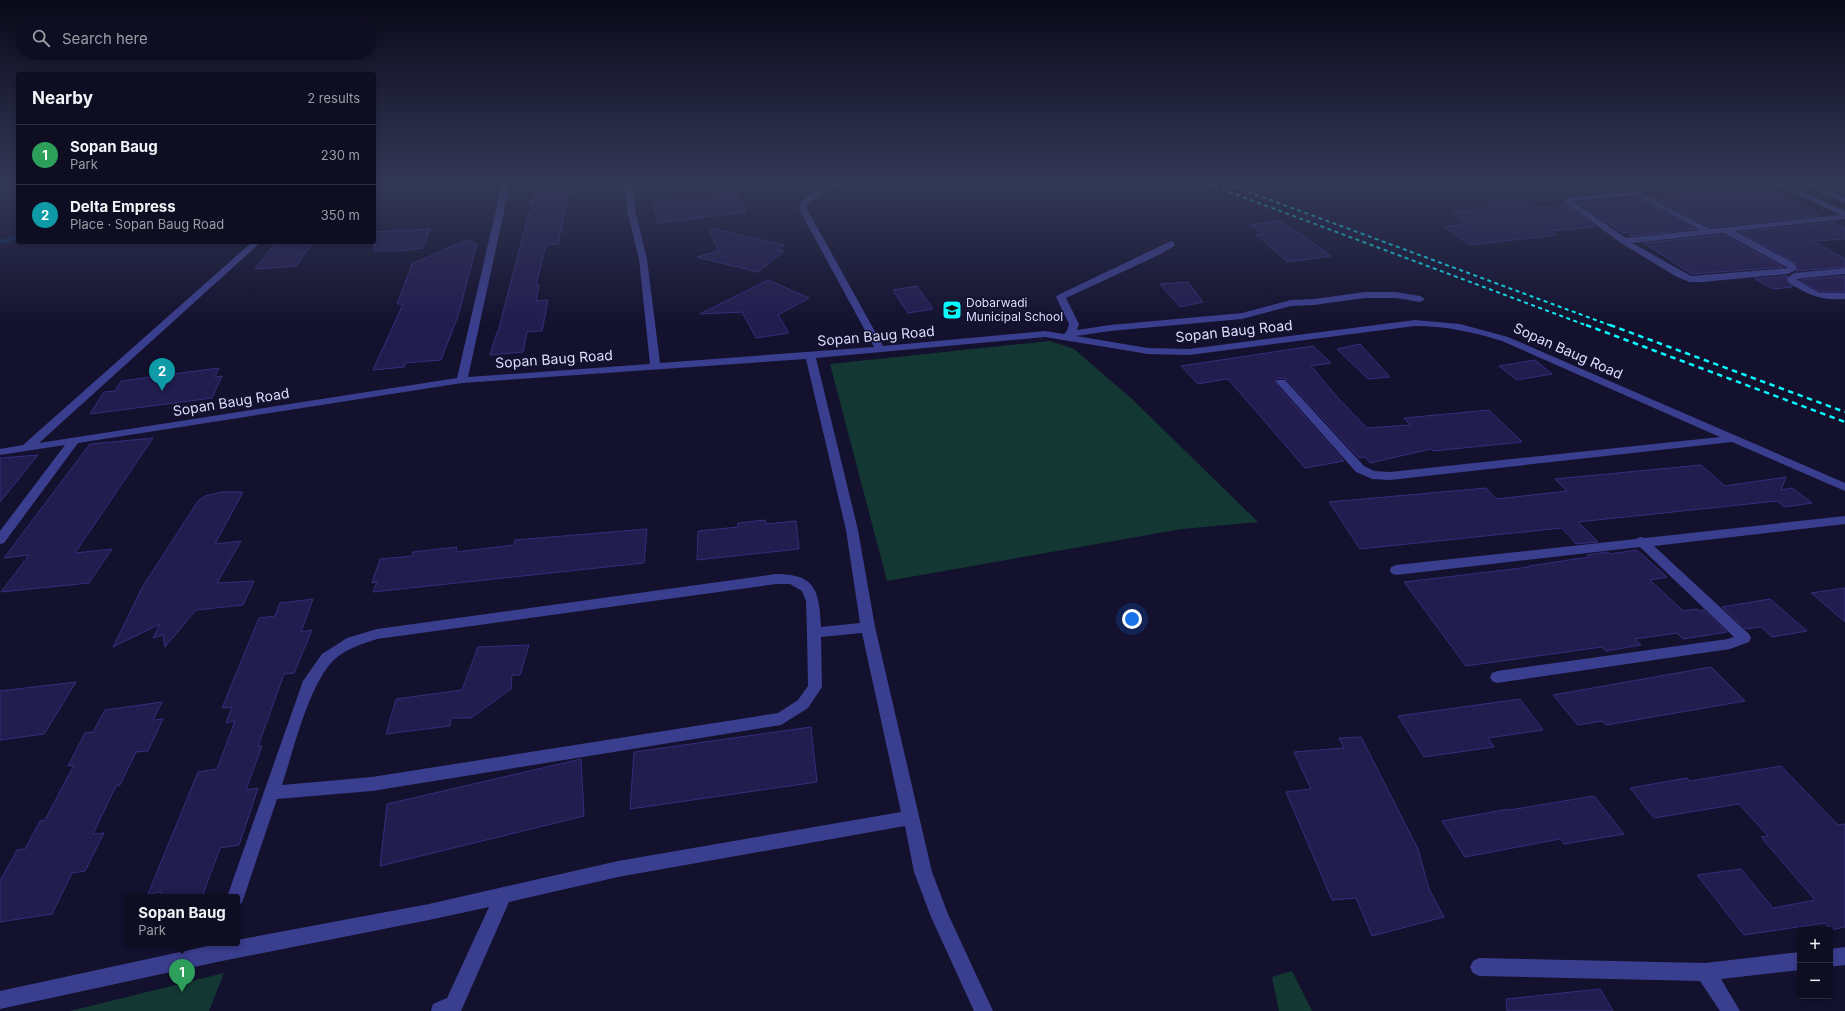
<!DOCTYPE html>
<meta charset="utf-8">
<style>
body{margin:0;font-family:Inter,sans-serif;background:#1c1b2f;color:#f1f3f6}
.controls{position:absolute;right:12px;bottom:12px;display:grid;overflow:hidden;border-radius:4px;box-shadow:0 2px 6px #0003}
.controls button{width:36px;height:36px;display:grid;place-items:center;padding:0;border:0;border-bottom:1px solid #2e2d40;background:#0e0d22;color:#f1f3f6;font:20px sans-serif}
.you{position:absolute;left:1132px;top:619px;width:14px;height:14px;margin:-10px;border:3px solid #fff;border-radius:50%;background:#1a73e8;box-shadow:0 0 0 6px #1a73e833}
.badge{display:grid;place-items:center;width:26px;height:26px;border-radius:50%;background:#7c3aed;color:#fff;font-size:13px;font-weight:700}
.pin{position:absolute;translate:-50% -33px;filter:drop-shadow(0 1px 2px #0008)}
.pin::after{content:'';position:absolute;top:21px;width:14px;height:12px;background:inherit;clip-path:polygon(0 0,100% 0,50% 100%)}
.popup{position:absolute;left:124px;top:894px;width:116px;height:52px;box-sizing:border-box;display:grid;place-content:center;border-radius:4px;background:#0e0d22;filter:drop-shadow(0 1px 3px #0005);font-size:13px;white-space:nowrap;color:#9b9ca5}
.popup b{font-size:15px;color:#f1f3f6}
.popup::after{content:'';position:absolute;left:50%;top:100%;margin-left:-8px;border:8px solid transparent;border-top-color:#0e0d22}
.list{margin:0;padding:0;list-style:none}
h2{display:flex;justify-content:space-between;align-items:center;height:52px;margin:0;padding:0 16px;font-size:17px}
h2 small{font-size:13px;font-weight:400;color:#9b9ca5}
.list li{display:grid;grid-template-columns:26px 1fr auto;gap:12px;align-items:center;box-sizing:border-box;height:60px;padding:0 16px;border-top:1px solid #2e2d40}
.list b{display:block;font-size:15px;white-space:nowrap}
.list p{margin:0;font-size:13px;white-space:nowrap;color:#9b9ca5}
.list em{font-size:13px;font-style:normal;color:#9b9ca5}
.icon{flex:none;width:22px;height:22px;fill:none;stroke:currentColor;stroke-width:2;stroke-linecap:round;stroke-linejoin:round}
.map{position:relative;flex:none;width:1845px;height:1011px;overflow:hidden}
.search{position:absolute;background:#0e0d22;box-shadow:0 2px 6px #0003;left:16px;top:16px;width:360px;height:44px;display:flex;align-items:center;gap:10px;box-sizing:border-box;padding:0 14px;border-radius:22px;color:#9b9ca5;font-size:15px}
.panel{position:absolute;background:#0e0d22;box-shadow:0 2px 6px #0003;left:16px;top:72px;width:360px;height:172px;border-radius:4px}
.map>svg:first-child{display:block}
.green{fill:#133833}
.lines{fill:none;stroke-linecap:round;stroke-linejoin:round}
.stream{stroke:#0b2b52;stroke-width:4}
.building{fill:#221c4f;stroke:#362d7c}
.minor{fill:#3a3e8e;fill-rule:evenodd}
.rail-far1{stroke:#09fbff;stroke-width:2;stroke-dasharray:4 3.5;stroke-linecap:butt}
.rail{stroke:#09fbff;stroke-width:2.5;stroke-dasharray:5.5 4.5;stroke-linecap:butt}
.labels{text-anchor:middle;stroke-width:3;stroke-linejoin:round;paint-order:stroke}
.far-poi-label{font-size:12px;fill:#deddff;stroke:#13112e;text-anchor:start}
.street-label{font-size:14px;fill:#deddff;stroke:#13112e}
</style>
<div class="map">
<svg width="1845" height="1011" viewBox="0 0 1845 1011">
<rect width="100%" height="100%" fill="#13112e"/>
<g class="green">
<polygon points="1050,341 1074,349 1132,399 1258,522 1182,529 887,581 830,364"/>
<polygon points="1292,971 1312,1011 1279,1011 1272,977"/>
<polygon points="224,973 209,1011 70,1011"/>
</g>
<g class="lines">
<polyline class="stream" points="0,242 18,237"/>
</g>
<g class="building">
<polygon points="536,184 570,184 558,244 546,245 536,285 539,285 536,301 548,300 542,331 527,332 523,352 490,355 497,332 498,332 529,212 543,205 530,206"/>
<polygon points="1762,184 1821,216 1710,227 1652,197 1686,194 1681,191 1693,191 1690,189"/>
<polygon points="738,192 746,212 658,223 653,203"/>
<polygon points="1639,198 1695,229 1632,236 1627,232 1623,233 1579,204"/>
<polygon points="1527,201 1537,208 1566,205 1596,227 1550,231 1556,235 1470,245 1444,227 1465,224 1451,212 1491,209 1485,204"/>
<polygon points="1280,220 1315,244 1331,256 1287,262 1256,234 1263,234 1251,225"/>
<polygon points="1833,222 1845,228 1845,239 1813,241 1845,259 1845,267 1796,271 1798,268 1795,262 1740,232"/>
<polygon points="709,228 784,245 778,250 784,251 758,272 697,257 718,251"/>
<polygon points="430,229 423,248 400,251 374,251 374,232"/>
<polygon points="1724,235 1783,267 1692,274 1644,243"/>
<polygon points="466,240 477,244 458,316 441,360 405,363 404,367 373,370 403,304 397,304 412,264"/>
<polygon points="276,242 313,242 296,266 255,269"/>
<polygon points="1788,276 1786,279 1792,287 1773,289 1755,279"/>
<polygon points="1845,276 1845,292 1820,292 1801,280"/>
<polygon points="768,280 809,298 778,315 789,333 756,338 742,312 700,314"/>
<polygon points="1188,282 1203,302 1180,307 1160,284"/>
<polygon points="917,286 933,309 908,313 893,290"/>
<polygon points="1360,344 1390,377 1368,379 1337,349"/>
<polygon points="1313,346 1331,363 1311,366 1338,398 1367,428 1410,425 1404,418 1489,410 1522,442 1433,451 1431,449 1370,463 1365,457 1359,458 1286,379 1277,378 1275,383 1344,461 1305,468 1229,380 1226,379 1198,384 1181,366"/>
<polygon points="1535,360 1552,374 1517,380 1499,366"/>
<polygon points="219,368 215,377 222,376 212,398 90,414 104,392 115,391 121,381"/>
<polygon points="153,438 75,553 112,549 89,583 1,592 29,555 4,558 90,444"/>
<polygon points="38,455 0,502 0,458"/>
<polygon points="1701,465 1725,486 1786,477 1781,490 1792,488 1812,503 1785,507 1777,501 1578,522 1598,542 1576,544 1562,528 1360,549 1329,502 1486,488 1496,499 1567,491 1555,479"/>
<polygon points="222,492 243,492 215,544 241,541 217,583 254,581 243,605 196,610 165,647 163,635 153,638 160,624 113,647 143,586 198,501 205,496"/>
<polygon points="765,520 766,524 796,521 799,549 697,560 698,531 738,527 738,523"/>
<polygon points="647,529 644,563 373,592 377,582 372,583 380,559 412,556 413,552 457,547 456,552 514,545 515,540"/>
<polygon points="1637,550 1667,577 1650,580 1683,611 1697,609 1699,611 1704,610 1727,632 1683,639 1677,633 1635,639 1641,645 1606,651 1602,647 1466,666 1404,582 1530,567 1529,566 1589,557 1587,555 1608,552 1610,554"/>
<polygon points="1845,588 1845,622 1811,593"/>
<polygon points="313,599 301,632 312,630 294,673 284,674 258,746 262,746 246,790 258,788 239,845 220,848 202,897 159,897 161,892 148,894 198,772 217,769 235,721 226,723 232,707 222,708 259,618 275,616 280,603"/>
<polygon points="1770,599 1807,631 1772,637 1761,627 1746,629 1722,607"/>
<polygon points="529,645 520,675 512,675 511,689 471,718 451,718 450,726 386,734 396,699 462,690 478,647"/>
<polygon points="1711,667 1745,701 1606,725 1603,721 1578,725 1553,695"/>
<polygon points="76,682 44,734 0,740 0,691"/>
<polygon points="1520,699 1543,730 1488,738 1494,747 1424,757 1398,716"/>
<polygon points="162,702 153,720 163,719 148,751 136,752 120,785 116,786 93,834 104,833 85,871 72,873 52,914 0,922 0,881 17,850 25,849 40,821 45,820 74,765 68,766 85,733 93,732 105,710"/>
<polygon points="811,727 817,782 630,809 634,752"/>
<polygon points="1361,737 1418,849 1429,889 1444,917 1372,936 1356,898 1332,900 1286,792 1311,789 1294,752 1344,748 1339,738"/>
<polygon points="581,759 584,816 380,866 387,804"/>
<polygon points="1781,766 1838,825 1845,824 1845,927 1831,930 1825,923 1744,935 1697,875 1741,869 1773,908 1815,900 1761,837 1768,836 1739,804 1654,818 1630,788 1687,778 1690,781"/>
<polygon points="1594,796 1624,834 1564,844 1560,839 1465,857 1442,821 1509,809 1510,810"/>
<polygon points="1600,989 1613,1011 1507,1011 1506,999"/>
</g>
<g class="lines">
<g class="minor">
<path d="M 502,184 L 510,184 L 468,377 L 650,364 L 639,259 L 627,210 L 626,184 L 634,184 L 635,210 L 647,259 L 660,363 L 874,347 L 799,209 L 800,201 L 828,184 L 837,184 L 807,204 L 807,209 L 883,346 L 1045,331 L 1064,334 L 1067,331 L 1069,324 L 1056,297 L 1058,295 L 1171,241 L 1174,242 L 1174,246 L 1161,254 L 1066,298 L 1079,324 L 1077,330 L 1110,325 L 1242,313 L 1291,300 L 1314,299 L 1365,292 L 1396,292 L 1420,296 L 1425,299 L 1420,302 L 1396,298 L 1365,298 L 1314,305 L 1291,306 L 1242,319 L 1110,331 L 1076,336 L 1148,348 L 1189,349 L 1415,320 L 1460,324 L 1508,337 L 1845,483 L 1845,491 L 1732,442 L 1390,480 L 1372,479 L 1356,472 L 1276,382 L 1277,380 L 1285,380 L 1364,466 L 1374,471 L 1390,472 L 1720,437 L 1502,341 C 1473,332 1445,326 1415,326 L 1189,355 L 1148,354 L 1045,337 L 816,358 L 858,530 L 875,627 L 932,872 L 948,914 L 993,1011 L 974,1011 L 931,917 L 914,872 L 905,826 L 618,877 L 509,902 L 461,1011 L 431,1011 L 433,1004 L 447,998 L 489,907 L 429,920 L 217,962 L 0,1009 L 0,991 L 217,944 L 237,943 L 237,940 L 429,904 L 618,861 L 901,812 L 862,633 L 821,637 L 822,687 L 808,708 L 781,725 L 372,791 L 277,799 L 242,903 L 237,905 L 237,897 L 227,897 L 303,681 L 322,654 L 347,638 L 377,629 L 776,574 C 817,574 819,592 821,627 L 860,623 L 846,530 L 806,359 L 462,383 L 78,443 L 4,543 L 0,544 L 0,531 L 65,445 L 0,455 L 0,449 L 23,445 L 252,242 L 261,242 L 39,443 L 457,378 ZM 776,584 L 790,584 L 802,591 L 806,601 L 807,633 L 808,686 L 798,700 L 778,713 L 372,777 L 282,785 C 294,749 307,691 331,663 C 342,650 362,644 377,639 Z"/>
<path d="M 1776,184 L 1786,184 L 1845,211 L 1845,219 L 1735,231 L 1794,263 L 1797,269 L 1788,274 L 1702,282 L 1690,282 L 1677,277 L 1621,243 L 1563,201 L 1569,197 L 1631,192 L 1641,193 L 1710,229 L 1841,215 ZM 1631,196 L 1639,197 L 1700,230 L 1626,238 L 1572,201 ZM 1724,233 L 1788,268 L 1691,276 L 1632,243 Z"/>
<polygon points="1802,184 1812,184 1845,198 1845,203"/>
<path d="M 1845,268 L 1845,274 L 1796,279 L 1820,293 L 1845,293 L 1845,299 C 1827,300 1814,298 1798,288 C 1793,286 1789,284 1787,278 L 1794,273 Z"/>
<polygon points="1845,516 1845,524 1654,546 1749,634 1751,638 1749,642 1730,649 1497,683 1492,681 1490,677 1492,673 1497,671 1728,639 1734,637 1640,547 1396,575 1391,573 1390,570 1391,567 1396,565 1636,539 1641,537 1645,538"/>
<polygon points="1845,947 1845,965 1830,967 1830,949"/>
<polygon points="1800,952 1800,970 1721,979 1740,1011 1720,1011 1700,981 1479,976 1473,973 1470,967 1473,961 1479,958 1705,963"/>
</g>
<g class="rail-far1">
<polyline points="1208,184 1588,326"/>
<polyline points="1227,184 1612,326"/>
</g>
<g class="rail">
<polyline points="1586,325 1845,422"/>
<polyline points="1610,325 1845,412"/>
</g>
</g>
<linearGradient id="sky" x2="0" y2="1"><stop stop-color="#0a0919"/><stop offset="0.56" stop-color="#333857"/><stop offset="1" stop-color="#333857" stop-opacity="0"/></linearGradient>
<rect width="1845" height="326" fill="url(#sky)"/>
<defs>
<symbol id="school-square" viewBox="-11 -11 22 22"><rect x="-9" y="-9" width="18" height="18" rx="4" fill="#09fbff" stroke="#13112e"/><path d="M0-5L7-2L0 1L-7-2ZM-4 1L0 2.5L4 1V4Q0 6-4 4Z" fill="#111"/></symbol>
</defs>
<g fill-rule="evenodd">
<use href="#school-square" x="941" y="299" width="22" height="22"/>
</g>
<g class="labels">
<g class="far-poi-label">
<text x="966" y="307">Dobarwadi<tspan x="966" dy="14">Municipal School</tspan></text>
</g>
<g class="street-label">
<text transform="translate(1234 331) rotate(-6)" y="5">Sopan Baug Road</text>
<text transform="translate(876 336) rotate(-5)" y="5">Sopan Baug Road</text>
<text transform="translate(1568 351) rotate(24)" y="5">Sopan Baug Road</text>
<text transform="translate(554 359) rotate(-4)" y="5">Sopan Baug Road</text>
<text transform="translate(231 402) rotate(-9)" y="5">Sopan Baug Road</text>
</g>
</g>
</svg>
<div class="controls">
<button>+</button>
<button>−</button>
</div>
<div class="you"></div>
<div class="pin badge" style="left:182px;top:992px;background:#2e9e5b">1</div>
<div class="popup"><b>Sopan Baug</b>Park</div>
<div class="pin badge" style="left:162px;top:391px;background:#0f9aa8">2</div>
<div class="search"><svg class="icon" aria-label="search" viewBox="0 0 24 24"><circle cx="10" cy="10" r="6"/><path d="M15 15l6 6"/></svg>Search here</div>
<section class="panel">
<h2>Nearby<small>2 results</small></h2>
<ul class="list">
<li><span class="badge" style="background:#2e9e5b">1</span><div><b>Sopan Baug</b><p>Park</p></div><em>230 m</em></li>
<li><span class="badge" style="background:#0f9aa8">2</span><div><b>Delta Empress</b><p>Place · Sopan Baug Road</p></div><em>350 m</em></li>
</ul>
</section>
</div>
